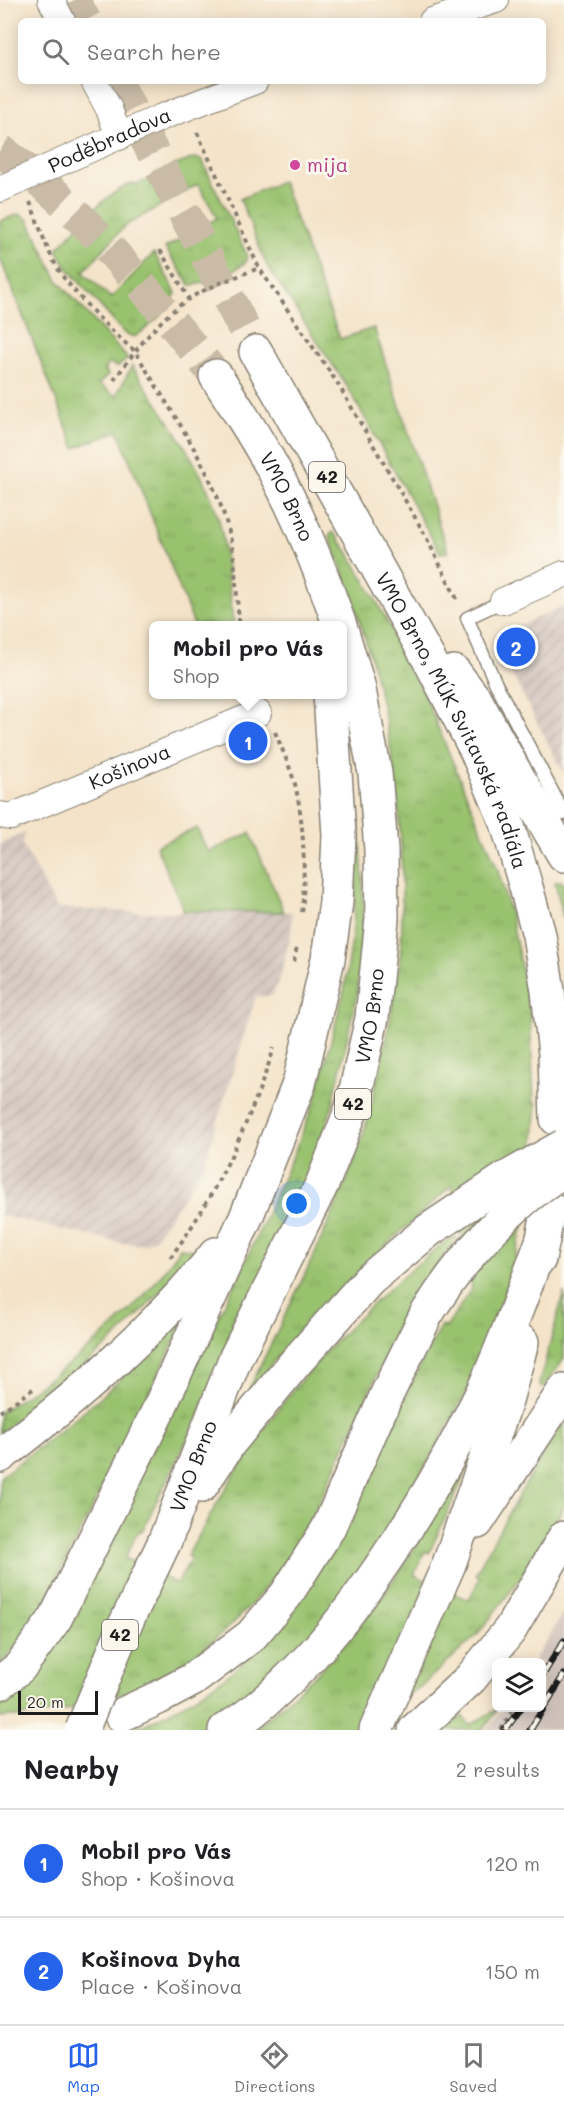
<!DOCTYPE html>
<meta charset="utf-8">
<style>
body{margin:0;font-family:Mali,sans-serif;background:#f6f6f6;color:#202124}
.controls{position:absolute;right:18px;bottom:18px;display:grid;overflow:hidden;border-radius:9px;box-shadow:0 3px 15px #0003}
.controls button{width:54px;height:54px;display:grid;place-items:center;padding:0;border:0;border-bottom:2px solid #e0e0e0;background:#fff;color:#202124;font:30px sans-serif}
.scale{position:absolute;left:18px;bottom:15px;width:80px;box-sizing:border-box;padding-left:6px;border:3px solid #1c1c1c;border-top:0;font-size:16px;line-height:21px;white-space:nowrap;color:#1c1c1c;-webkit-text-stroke:4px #fbf7ec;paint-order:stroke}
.you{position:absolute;left:297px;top:1204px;width:21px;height:21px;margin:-15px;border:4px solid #fff;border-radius:50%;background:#1a73e8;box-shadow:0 0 0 9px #1a73e833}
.badge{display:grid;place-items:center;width:39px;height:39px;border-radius:50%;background:#2563eb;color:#fff;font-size:20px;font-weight:700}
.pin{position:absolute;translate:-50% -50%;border:3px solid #fff;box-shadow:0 2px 6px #0006}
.popup{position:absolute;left:149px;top:621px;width:198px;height:78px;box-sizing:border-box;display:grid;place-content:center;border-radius:9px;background:#fff;filter:drop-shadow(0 2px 4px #0005);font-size:20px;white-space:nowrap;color:#757577}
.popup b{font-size:22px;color:#202124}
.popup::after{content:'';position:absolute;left:50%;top:100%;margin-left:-12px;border:12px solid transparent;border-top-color:#fff}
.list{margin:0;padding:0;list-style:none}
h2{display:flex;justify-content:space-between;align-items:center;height:78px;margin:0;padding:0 24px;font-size:26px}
h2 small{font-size:20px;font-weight:400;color:#757577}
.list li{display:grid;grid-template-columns:39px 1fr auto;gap:18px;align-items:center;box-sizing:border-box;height:108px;padding:0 24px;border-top:2px solid #e0e0e0}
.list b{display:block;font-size:22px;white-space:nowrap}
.list p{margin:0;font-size:20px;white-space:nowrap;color:#757577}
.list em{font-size:20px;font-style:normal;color:#757577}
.icon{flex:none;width:33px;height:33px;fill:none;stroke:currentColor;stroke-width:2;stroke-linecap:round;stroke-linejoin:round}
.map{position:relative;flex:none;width:564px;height:1730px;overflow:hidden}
.search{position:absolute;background:#fff;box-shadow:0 3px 15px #0003;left:18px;right:18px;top:18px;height:66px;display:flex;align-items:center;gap:15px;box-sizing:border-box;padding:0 21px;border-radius:9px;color:#757577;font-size:22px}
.sheet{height:294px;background:#fff}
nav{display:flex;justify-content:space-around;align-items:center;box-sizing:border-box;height:84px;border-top:2px solid #e0e0e0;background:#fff;font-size:16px;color:#757577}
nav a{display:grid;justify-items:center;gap:3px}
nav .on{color:#2563eb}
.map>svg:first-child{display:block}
.industrial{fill:url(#industrial-furrows)}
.railway{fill:#cfc1ba}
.grass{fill:url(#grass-tufts);stroke:#5a6f45;stroke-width:1.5}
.garden{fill:#99c26e;stroke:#5a6f45;stroke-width:1.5}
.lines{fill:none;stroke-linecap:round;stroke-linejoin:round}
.highway-tunnel{stroke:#c9bba6;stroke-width:33;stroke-dasharray:33 16;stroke-linecap:butt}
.lane-casing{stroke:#888072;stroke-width:15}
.street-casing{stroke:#888072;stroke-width:28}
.highway-casing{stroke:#888072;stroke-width:36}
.path{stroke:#888072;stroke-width:4;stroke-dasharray:4.5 4.5;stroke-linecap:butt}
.lane{stroke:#fff;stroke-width:12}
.street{stroke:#fff;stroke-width:26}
.highway{stroke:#fff;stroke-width:33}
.rail-casing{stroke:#1c1c1c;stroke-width:7}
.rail{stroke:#fbf7ec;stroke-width:4.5;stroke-dasharray:14;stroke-linecap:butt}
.highway-bridge-casing{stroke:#888072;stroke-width:36;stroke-linecap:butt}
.highway-bridge{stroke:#fff;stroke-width:33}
.hotel-dot{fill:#d1479c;stroke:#fbf7ec;stroke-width:2}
.labels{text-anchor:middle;stroke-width:6;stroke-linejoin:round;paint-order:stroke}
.shield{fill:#fbf7ec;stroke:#5f5e5a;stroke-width:1.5}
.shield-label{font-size:18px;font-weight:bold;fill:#1c1c1c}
.street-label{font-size:20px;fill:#1c1c1c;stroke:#fbf7ec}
.hotel-label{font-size:20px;fill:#b23c85;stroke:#fbf7ec;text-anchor:start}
</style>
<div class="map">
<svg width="564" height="1730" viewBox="0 0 564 1730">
<defs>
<pattern id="industrial-furrows" width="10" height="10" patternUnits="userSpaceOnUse" patternTransform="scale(1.5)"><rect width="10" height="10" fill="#cfc1ba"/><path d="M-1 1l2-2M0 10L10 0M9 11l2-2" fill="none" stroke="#b1a59f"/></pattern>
<pattern id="grass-tufts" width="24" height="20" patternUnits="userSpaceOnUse" patternTransform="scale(1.5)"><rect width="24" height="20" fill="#99c26e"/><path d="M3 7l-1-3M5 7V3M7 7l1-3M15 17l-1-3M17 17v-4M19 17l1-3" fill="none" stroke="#83a65f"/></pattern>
</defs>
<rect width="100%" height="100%" fill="#fbf7ec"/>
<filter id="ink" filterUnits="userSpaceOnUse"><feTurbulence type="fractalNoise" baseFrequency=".0167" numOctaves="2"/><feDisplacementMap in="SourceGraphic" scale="12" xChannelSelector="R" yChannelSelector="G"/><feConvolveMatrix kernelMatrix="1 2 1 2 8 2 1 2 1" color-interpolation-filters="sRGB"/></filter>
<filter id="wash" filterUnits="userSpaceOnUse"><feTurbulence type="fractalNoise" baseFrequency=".008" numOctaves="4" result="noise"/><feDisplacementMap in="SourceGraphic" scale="24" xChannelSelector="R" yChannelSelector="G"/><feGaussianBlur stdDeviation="1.35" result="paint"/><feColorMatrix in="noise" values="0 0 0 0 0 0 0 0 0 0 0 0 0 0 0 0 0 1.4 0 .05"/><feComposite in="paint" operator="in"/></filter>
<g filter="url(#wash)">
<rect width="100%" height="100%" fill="#f4e3c9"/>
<g class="industrial">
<polygon points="564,606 564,774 513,676 495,636"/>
<polygon points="25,833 22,844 57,908 135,912 292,912 291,934 281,975 272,996 256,996 203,1168 154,1239 143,1244 121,1243 0,1215 0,844"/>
</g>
<polygon class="railway" points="564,1612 564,1730 486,1730 504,1708 542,1708 542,1662 533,1662"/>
<g class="grass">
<path d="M 194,158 L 202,160 L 246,253 L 247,260 C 241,270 201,286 190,285 L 165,248 L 217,218 L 198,184 L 125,226 L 83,272 L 111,298 L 154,253 L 176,293 C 171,306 147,330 134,337 L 124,333 L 67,268 L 57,249 C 79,227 104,192 134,183 L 136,185 L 153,178 L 153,174 Z"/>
<polygon points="282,181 340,339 374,328 448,552 440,553 348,388 267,266 240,199"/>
<path d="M 19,214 L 28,219 L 58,281 L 128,359 L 117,367 L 110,363 L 104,369 L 108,375 L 99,384 L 116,396 L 132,366 C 160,408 201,464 217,513 C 228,549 227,588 234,625 L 194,625 L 118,431 L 75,448 L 0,258 L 0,221 Z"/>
<path d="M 333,532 L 347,550 L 377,602 L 419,682 L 497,867 L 511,916 L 530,1013 L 534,1102 L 537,1103 L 529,1199 L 512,1271 L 499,1312 L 471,1384 L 376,1554 L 285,1665 L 220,1718 L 198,1730 L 129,1730 L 146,1724 L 186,1703 L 223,1679 L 247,1659 L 344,1531 L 416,1374 L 441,1325 L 446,1328 L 471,1289 L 452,1185 C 382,1250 309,1311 253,1389 L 250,1387 C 287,1311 326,1235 356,1156 C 368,1124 375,1089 383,1055 C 390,1020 398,984 401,948 C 402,932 402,915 402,898 C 404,774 376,651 329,536 Z"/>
<path d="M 356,819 L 359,825 L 363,878 L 363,919 L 357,994 L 332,1107 L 310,1175 L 210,1393 L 142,1531 L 139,1530 L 125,1558 L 177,1584 L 191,1558 L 187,1556 C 205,1526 221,1495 240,1465 C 295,1377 370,1299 453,1236 L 457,1238 C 393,1319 362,1416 316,1508 C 250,1638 148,1711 0,1718 L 0,1700 L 9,1694 L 86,1583 L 242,1269 L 292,1158 L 316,1098 L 344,991 L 352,939 L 356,886 Z"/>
<polygon points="561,881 564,884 564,922 555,882"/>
<path d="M 180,1248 L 194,1250 C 141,1323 71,1378 0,1433 L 0,1412 C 67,1369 137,1316 180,1248 Z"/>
<polygon points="564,1292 564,1359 543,1388 539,1384"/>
<path d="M 184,1318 L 186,1318 L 41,1611 L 29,1630 L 0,1665 L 0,1477 C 65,1428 128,1377 184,1318 Z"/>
<path d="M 564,1421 L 564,1507 L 519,1580 L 478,1634 L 420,1687 L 354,1730 L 254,1730 C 277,1709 303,1688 325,1665 C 385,1602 431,1526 471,1449 L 473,1448 L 461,1483 L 429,1553 L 425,1551 L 414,1575 L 469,1600 L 480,1577 L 475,1575 C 503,1522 532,1471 564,1421 Z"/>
<polygon points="499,1708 483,1730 445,1730 462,1716 470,1725"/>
</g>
<polygon class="garden" points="197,828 208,852 250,833 284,912 184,911 156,846"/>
</g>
<g filter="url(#ink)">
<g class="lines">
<g class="highway-tunnel">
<polyline points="74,0 85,21"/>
<polyline points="116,81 256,352"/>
<path d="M 0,150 C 16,162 32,174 47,187 C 111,243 162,311 216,376"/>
</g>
<defs>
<polyline id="lane" points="503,601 467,618 496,684 564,814"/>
<g id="street">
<polyline points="51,0 62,21"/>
<polyline points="432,21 496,0"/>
<polyline points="94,81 109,109 119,137"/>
<path id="s1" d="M 0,189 L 162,117 L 255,81"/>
<polyline points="503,601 564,574"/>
<path id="s2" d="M 0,815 L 11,817 L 258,713"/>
</g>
<g id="highway">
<path id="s3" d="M 256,352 L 431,663 L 476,750 L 507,823 L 526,887 L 539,935 L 548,991 L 555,1054 L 557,1119"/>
<path id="s4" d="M 216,376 C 237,408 258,440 276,474 C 302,522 322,574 340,626"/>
<polyline points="454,672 476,701 513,769 564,855"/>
<polyline points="539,1259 549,1207"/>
<path d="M 0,1456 C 79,1396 154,1331 216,1254"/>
<polyline points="201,1486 230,1442 295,1363 369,1280"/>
<polyline points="477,1522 564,1391"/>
<path id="s5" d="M 164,1543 L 235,1359 L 323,1182 L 352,1108 L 372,1018 L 382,919 L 381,850 L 375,773 L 358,685 L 342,632"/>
<polyline points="0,1683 20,1667 55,1619 158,1411 247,1215 299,1084 328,959 336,902 339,835 330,694"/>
<polyline points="121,1715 158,1698 192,1680 251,1636 286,1595 328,1529 387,1394 426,1315"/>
<path d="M 225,1730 C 252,1715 276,1692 298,1670 C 333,1635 361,1596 388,1556 C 424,1503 455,1448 483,1391 C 506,1341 524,1290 543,1239"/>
<polyline points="376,1730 449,1564 505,1404 522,1342"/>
<polyline points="415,1730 471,1678 510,1630 564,1538"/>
</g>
</defs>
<use href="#lane" class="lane-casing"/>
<use href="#street" class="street-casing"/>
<use href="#highway" class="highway-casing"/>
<g class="path">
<polyline points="197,132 259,268 338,384 424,533 458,601"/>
<path d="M 30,202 C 40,227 48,256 64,278 C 82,301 112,333 135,351 C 167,406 210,464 227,525 C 237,558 235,592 240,626"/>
<polyline points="160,250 189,299"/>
<path d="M 114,380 C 135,351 159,318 190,298 C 212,285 236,277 259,268"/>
<path d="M 275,732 C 282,749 290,767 295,784 C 305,827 305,872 302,915"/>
<polyline points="294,962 297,946"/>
<path d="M 170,1258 C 217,1194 249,1124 274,1048"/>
<polyline points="0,1412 33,1389"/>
<polyline points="501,1730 511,1713 509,1708"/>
</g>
<use href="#lane" class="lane"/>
<use href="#street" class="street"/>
<use href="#highway" class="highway"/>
<defs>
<g id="rail">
<polyline points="542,1676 564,1641"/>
<polyline points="505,1730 521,1708"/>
<polyline points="530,1730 564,1675"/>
</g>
</defs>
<use href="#rail" class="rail-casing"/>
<use href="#rail" class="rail"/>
<defs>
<g id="highway-bridge">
<polyline points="369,1280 429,1230 505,1179 564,1146"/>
<path d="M 426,1315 C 461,1259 508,1205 564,1170"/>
<polyline points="82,1730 124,1627 164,1543"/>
</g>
</defs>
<use href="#highway-bridge" class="highway-bridge-casing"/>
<use href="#highway-bridge" class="highway-bridge"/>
</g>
</g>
<circle class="hotel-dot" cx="295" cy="165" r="6"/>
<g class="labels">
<g class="shield">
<rect x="309" y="462" width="36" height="30" rx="4.5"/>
<rect x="335" y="1089" width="36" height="30" rx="4.5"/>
<rect x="102" y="1620" width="36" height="30" rx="4.5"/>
</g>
<g class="shield-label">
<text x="327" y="483">42</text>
<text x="353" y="1110">42</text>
<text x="120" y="1641">42</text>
</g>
<g class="street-label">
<text dy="7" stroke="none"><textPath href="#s1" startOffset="120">Poděbradova</textPath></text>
<text dy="7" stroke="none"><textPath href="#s4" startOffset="140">VMO Brno</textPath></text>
<text dy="7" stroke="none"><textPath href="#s3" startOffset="418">VMO Brno, MÚK Svitavská radiála</textPath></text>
<text dy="7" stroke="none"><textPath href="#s2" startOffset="140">Košinova</textPath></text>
<text dy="7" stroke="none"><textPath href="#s5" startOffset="568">VMO Brno</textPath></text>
<text dy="7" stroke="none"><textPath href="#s5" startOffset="82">VMO Brno</textPath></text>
</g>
<g class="hotel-label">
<text x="307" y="172">mija</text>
</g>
</g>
</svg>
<div class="controls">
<button><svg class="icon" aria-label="layers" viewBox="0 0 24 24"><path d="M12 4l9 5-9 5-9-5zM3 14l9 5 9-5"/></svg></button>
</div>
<div class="scale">20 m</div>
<div class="you"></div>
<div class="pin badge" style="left:248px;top:741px">1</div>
<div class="popup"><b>Mobil pro Vás</b>Shop</div>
<div class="pin badge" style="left:516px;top:647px">2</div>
<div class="search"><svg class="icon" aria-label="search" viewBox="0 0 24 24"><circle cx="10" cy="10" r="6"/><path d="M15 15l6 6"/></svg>Search here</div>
</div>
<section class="sheet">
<h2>Nearby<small>2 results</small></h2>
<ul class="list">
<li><span class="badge">1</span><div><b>Mobil pro Vás</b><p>Shop · Košinova</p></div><em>120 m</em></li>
<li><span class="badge">2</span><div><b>Košinova Dyha</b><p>Place · Košinova</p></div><em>150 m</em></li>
</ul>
</section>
<nav>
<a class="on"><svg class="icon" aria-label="map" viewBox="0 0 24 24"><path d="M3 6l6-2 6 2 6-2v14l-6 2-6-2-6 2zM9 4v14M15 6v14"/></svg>Map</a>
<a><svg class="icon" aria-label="directions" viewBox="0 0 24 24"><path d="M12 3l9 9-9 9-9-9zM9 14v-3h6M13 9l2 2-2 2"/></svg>Directions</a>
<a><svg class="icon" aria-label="saved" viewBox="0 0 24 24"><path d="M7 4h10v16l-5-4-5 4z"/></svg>Saved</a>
</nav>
